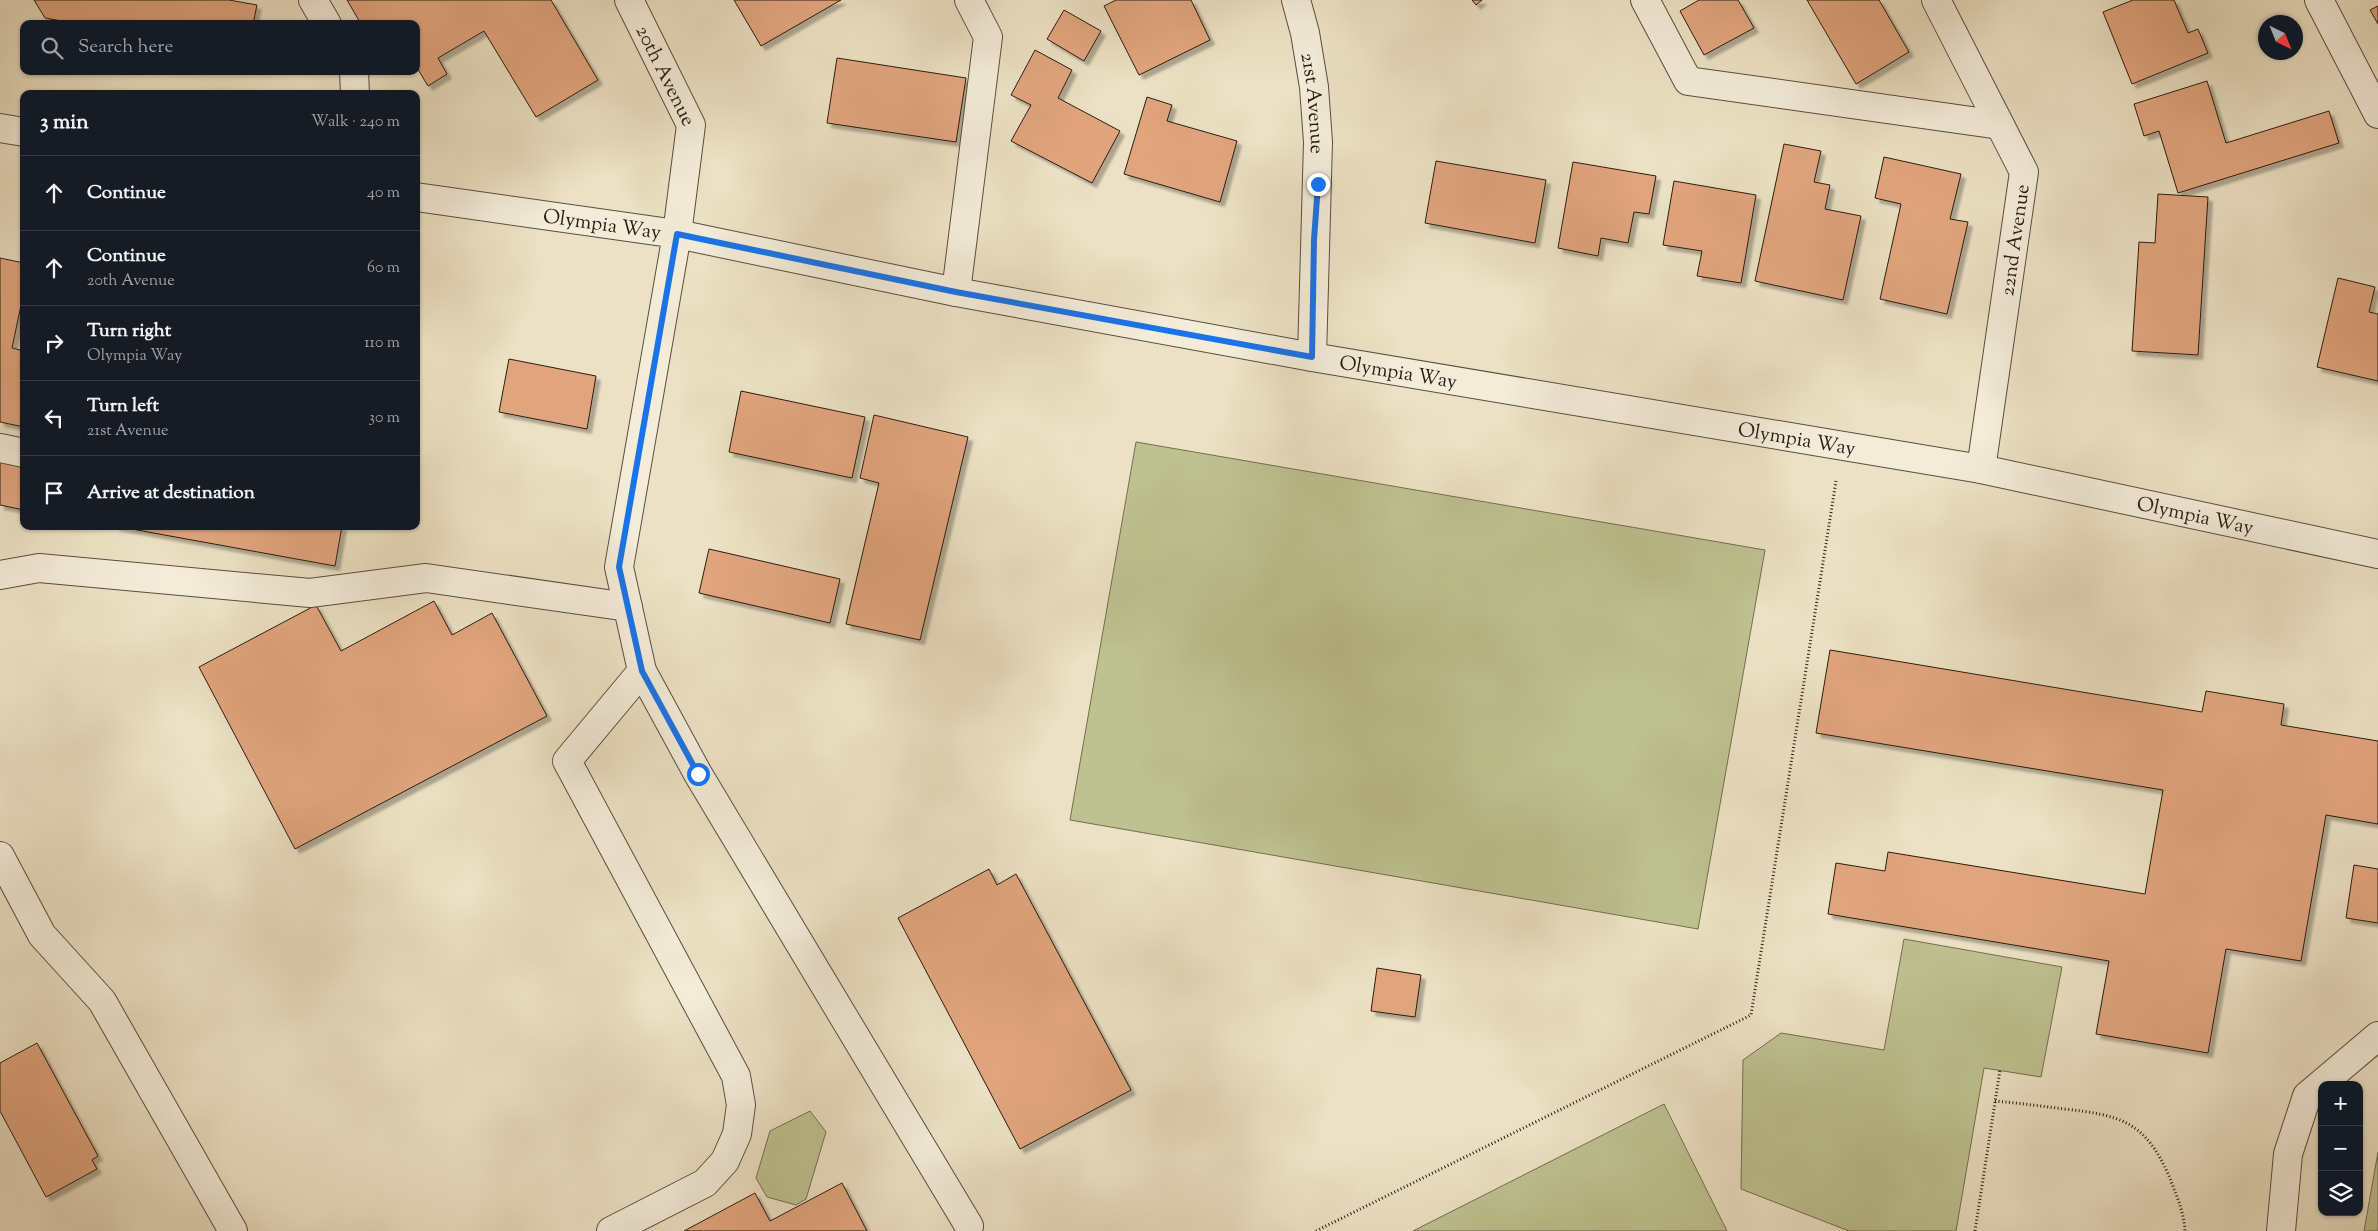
<!DOCTYPE html>
<meta charset="utf-8">
<style>
body{margin:0;font-family:"Sorts Mill Goudy",serif;background:#242831;color:#f1f3f6}
.controls{position:absolute;right:15px;bottom:15px;display:grid;overflow:hidden;border-radius:10px;box-shadow:0 1px 4px #0004}
.controls button{width:45px;height:45px;display:grid;place-items:center;padding:0;border:0;border-bottom:1px solid #363941;background:#171b24;color:#f1f3f6;font:25px sans-serif}
.compass{position:absolute;left:2258px;top:15px;width:45px;height:45px;border-radius:50%;background:#171b24;box-shadow:0 1px 4px #0004;rotate:137deg}
.stop{position:absolute;width:15px;height:15px;margin:-11px;border:4px solid #1a73e8;border-radius:50%;background:#fff}
.stop.end{background:#1a73e8;border-color:#fff;box-shadow:0 1px 5px #0008}
.list{margin:0;padding:0;list-style:none}
h2{display:flex;justify-content:space-between;align-items:center;height:65px;margin:0;padding:0 20px;font-size:21px}
h2 small{font-size:16px;font-weight:400;color:#9ea1a6}
.list li{display:grid;grid-template-columns:32px 1fr auto;gap:15px;align-items:center;box-sizing:border-box;height:75px;padding:0 20px;border-top:1px solid #363941}
.list b{display:block;font-size:19px;white-space:nowrap}
.list p{margin:0;font-size:16px;white-space:nowrap;color:#9ea1a6}
.list em{font-size:16px;font-style:normal;color:#9ea1a6}
.icon{flex:none;width:28px;height:28px;fill:none;stroke:currentColor;stroke-width:2;stroke-linecap:round;stroke-linejoin:round}
.map{position:relative;flex:none;width:2378px;height:1231px;overflow:hidden}
.search{position:absolute;background:#171b24;box-shadow:0 1px 4px #0004;left:20px;top:20px;width:400px;height:55px;display:flex;align-items:center;gap:12px;box-sizing:border-box;padding:0 18px;border-radius:10px;color:#9ea1a6;font-size:19px}
.panel{position:absolute;background:#171b24;box-shadow:0 1px 4px #0004;left:20px;top:90px;width:400px;height:440px;border-radius:10px}
.map>svg:first-child{display:block}
.green{fill:#bec190;stroke:#746e50}
.building{fill:#e1a57e;stroke:#2b1c0f;filter:url(#shadow)}
.lines{fill:none;stroke-linecap:round;stroke-linejoin:round}
.minor-casing{stroke:#5b4d3c;stroke-width:30}
.path{stroke:#2b1c0f;stroke-width:3;stroke-dasharray:1 2.5;stroke-linecap:butt}
.minor{stroke:#f3ecd9;stroke-width:28}
.route{stroke:#1a73e8;stroke-width:6}
.labels{text-anchor:middle;stroke-width:4;stroke-linejoin:round;paint-order:stroke}
.street-label{font-size:20px;fill:#2b1c0f;stroke:#f3ecd9}
</style>
<div class="map">
<svg width="2378" height="1231" viewBox="0 0 2378 1231">
<defs>
<filter id="shadow"><feDropShadow dx="4.5" dy="4.5" stdDeviation="1" flood-color="#0004"/></filter>
</defs>
<rect width="100%" height="100%" fill="#ece1c4"/>
<filter id="stains"><feTurbulence type="fractalNoise" baseFrequency=".004" numOctaves="4"/><feColorMatrix values="0 0 0 0 .2 0 0 0 0 .09 0 0 0 0 .02 0 0 0 .5 -.17"/></filter>
<radialGradient id="worn" r=".72"><stop offset=".6" stop-color="#630" stop-opacity="0"/><stop offset="1" stop-color="#630" stop-opacity=".3"/></radialGradient>
<g class="green">
<polygon points="1136,442 1765,550 1698,929 1070,820"/>
<polygon points="1904,939 2062,967 2041,1077 1984,1068 1956,1231 1849,1231 1741,1189 1743,1060 1781,1033 1884,1050"/>
<polygon points="1664,1104 1727,1231 1413,1231"/>
<polygon points="810,1111 826,1132 806,1199 796,1205 767,1197 756,1178 770,1131"/>
<polygon points="2378,1152 2378,1231 2364,1231"/>
</g>
<g class="building">
<polygon points="34,0 229,0 257,5 253,24 79,24 45,18"/>
<polygon points="347,0 551,0 598,80 536,117 484,31 438,58 447,74 428,86 416,66 416,24 361,24"/>
<polygon points="734,0 841,0 761,46"/>
<polygon points="1116,0 1191,0 1210,40 1139,75 1104,6"/>
<polygon points="1472,0 1482,0 1476,5"/>
<polygon points="1699,0 1738,0 1754,28 1704,55 1680,11"/>
<polygon points="1807,0 1879,0 1909,52 1856,84"/>
<polygon points="2133,0 2174,0 2188,33 2198,29 2208,53 2132,84 2103,12"/>
<polygon points="2378,6 2378,24 2370,10"/>
<polygon points="1064,10 1101,31 1084,61 1047,39"/>
<polygon points="1035,50 1072,70 1058,98 1120,131 1092,183 1011,141 1031,105 1011,95"/>
<polygon points="837,58 966,78 956,142 827,123"/>
<polygon points="2207,81 2226,143 2329,111 2339,143 2178,193 2159,131 2144,136 2134,104"/>
<polygon points="1147,97 1172,105 1167,121 1237,141 1220,202 1124,174"/>
<polygon points="1784,144 1821,151 1814,182 1830,185 1825,209 1861,216 1843,300 1755,281"/>
<polygon points="1884,157 1961,174 1950,219 1968,222 1947,314 1880,299 1901,204 1875,198"/>
<polygon points="1436,161 1546,180 1535,243 1425,223"/>
<polygon points="1573,162 1656,176 1649,214 1634,212 1628,243 1601,238 1598,256 1558,248"/>
<polygon points="1674,181 1756,195 1741,283 1697,276 1702,251 1663,245"/>
<polygon points="2158,194 2208,197 2198,355 2132,351 2139,242 2155,243"/>
<polygon points="0,258 24,263 24,291 12,348 24,351 24,427 0,422"/>
<polygon points="2338,278 2375,287 2369,312 2378,314 2378,381 2317,367"/>
<polygon points="509,359 596,376 587,429 499,412"/>
<polygon points="741,391 865,417 852,478 729,452"/>
<polygon points="874,415 968,437 920,640 846,624 879,483 860,478"/>
<polygon points="0,461 24,466 24,510 0,505"/>
<polygon points="115,526 342,526 335,566"/>
<polygon points="709,549 840,579 830,623 699,593"/>
<polygon points="434,601 452,635 492,613 547,716 295,849 199,667 316,605 341,651"/>
<polygon points="1830,650 2202,712 2206,691 2284,704 2281,725 2378,741 2378,824 2326,815 2301,961 2226,949 2208,1053 2096,1034 2109,961 1828,914 1836,863 1885,871 1888,852 2145,894 2163,790 1816,733"/>
<polygon points="2354,865 2378,869 2378,923 2346,918"/>
<polygon points="989,869 997,885 1016,874 1131,1090 1020,1149 898,918"/>
<polygon points="1377,968 1421,975 1415,1017 1371,1011"/>
<polygon points="37,1043 98,1156 92,1160 97,1169 46,1197 0,1111 0,1063"/>
<polygon points="842,1183 867,1231 684,1231 755,1193 770,1221"/>
</g>
<g class="lines">
<defs>
<g id="minor">
<polyline points="313,0 327,24"/>
<path id="s1" d="M 629,0 L 691,125 L 677,234 L 619,567 L 642,671 L 698,774 L 969,1226"/>
<path id="s2" d="M 1296,0 L 1305,33 L 1314,87 L 1318,142 L 1312,357"/>
<polyline points="1645,0 1688,81 2000,125"/>
<polyline points="1936,0 2024,172 1981,469"/>
<polyline points="2319,0 2378,114"/>
<polyline points="354,71 355,94"/>
<polyline points="0,128 24,132"/>
<path id="s3" d="M 416,197 L 677,234 L 956,292 L 1312,357 L 1981,469 L 2378,554"/>
<polyline points="956,292 988,37 969,0"/>
<polyline points="0,448 24,453"/>
<polyline points="0,575 39,568 310,593 426,578 628,607"/>
<polyline points="0,856 42,935 102,1001 233,1231"/>
<polyline points="611,1231 705,1183 725,1161 737,1134 741,1105 736,1076 567,761 642,671"/>
<polyline points="2281,1231 2288,1154 2307,1096 2378,1036"/>
</g>
</defs>
<use href="#minor" class="minor-casing"/>
<g class="path">
<path d="M 1995,1101 C 2018,1103 2041,1106 2064,1109 C 2120,1115 2145,1121 2169,1176 C 2176,1194 2184,1212 2185,1231"/>
<polyline points="1316,1231 1751,1015 1836,481"/>
<polyline points="1975,1231 2000,1070"/>
</g>
<use href="#minor" class="minor"/>
</g>
<g class="lines">
<polyline class="route" points="698,774 642,671 619,567 677,234 956,292 1312,357 1314,240 1318,184"/>
</g>
<g class="labels">
<g class="street-label">
<text dy="7" stroke="none"><textPath href="#s1" startOffset="84">20th Avenue</textPath></text>
<text dy="7" stroke="none"><textPath href="#s2" startOffset="105">21st Avenue</textPath></text>
<text dy="7" stroke="none"><textPath href="#s3" startOffset="188">Olympia Way</textPath></text>
<text transform="translate(2014 240) rotate(-82)" y="7">22nd Avenue</text>
<text dy="7" stroke="none"><textPath href="#s3" startOffset="998">Olympia Way</textPath></text>
<text dy="7" stroke="none"><textPath href="#s3" startOffset="1402">Olympia Way</textPath></text>
<text dy="7" stroke="none"><textPath href="#s3" startOffset="1808">Olympia Way</textPath></text>
</g>
</g>
<rect width="100%" height="100%" filter="url(#stains)"/>
<rect width="100%" height="100%" fill="url(#worn)"/>
</svg>
<div class="controls">
<button>+</button>
<button>−</button>
<button><svg class="icon" aria-label="layers" viewBox="0 0 24 24"><path d="M12 4l9 5-9 5-9-5zM3 14l9 5 9-5"/></svg></button>
</div>
<svg class="compass" viewBox="-18 -18 36 36"><path d="M0-13l5 13h-10z" fill="#e53935"/><path d="M0 13l5-13h-10z" fill="#9ea1a6"/></svg>
<div class="stop" style="left:698px;top:774px"></div>
<div class="stop end" style="left:1318px;top:184px"></div>
<div class="search"><svg class="icon" aria-label="search" viewBox="0 0 24 24"><circle cx="10" cy="10" r="6"/><path d="M15 15l6 6"/></svg>Search here</div>
<section class="panel">
<h2>3 min<small>Walk · 240 m</small></h2>
<ul class="list">
<li><svg class="icon" aria-label="ahead" viewBox="0 0 24 24"><path d="M12 20V5M6 11l6-6 6 6"/></svg><div><b>Continue</b></div><em>40 m</em></li>
<li><svg class="icon" aria-label="ahead" viewBox="0 0 24 24"><path d="M12 20V5M6 11l6-6 6 6"/></svg><div><b>Continue</b><p>20th Avenue</p></div><em>60 m</em></li>
<li><svg class="icon" aria-label="right" viewBox="0 0 24 24"><path d="M7 20v-9h11M14 6l5 5-5 5"/></svg><div><b>Turn right</b><p>Olympia Way</p></div><em>110 m</em></li>
<li><svg class="icon" aria-label="left" viewBox="0 0 24 24"><path d="M17 20v-9H6M10 6l-5 5 5 5"/></svg><div><b>Turn left</b><p>21st Avenue</p></div><em>30 m</em></li>
<li><svg class="icon" aria-label="arrive" viewBox="0 0 24 24"><path d="M6 21V4h12l-3 4 3 4H6"/></svg><div><b>Arrive at destination</b></div></li>
</ul>
</section>
</div>
